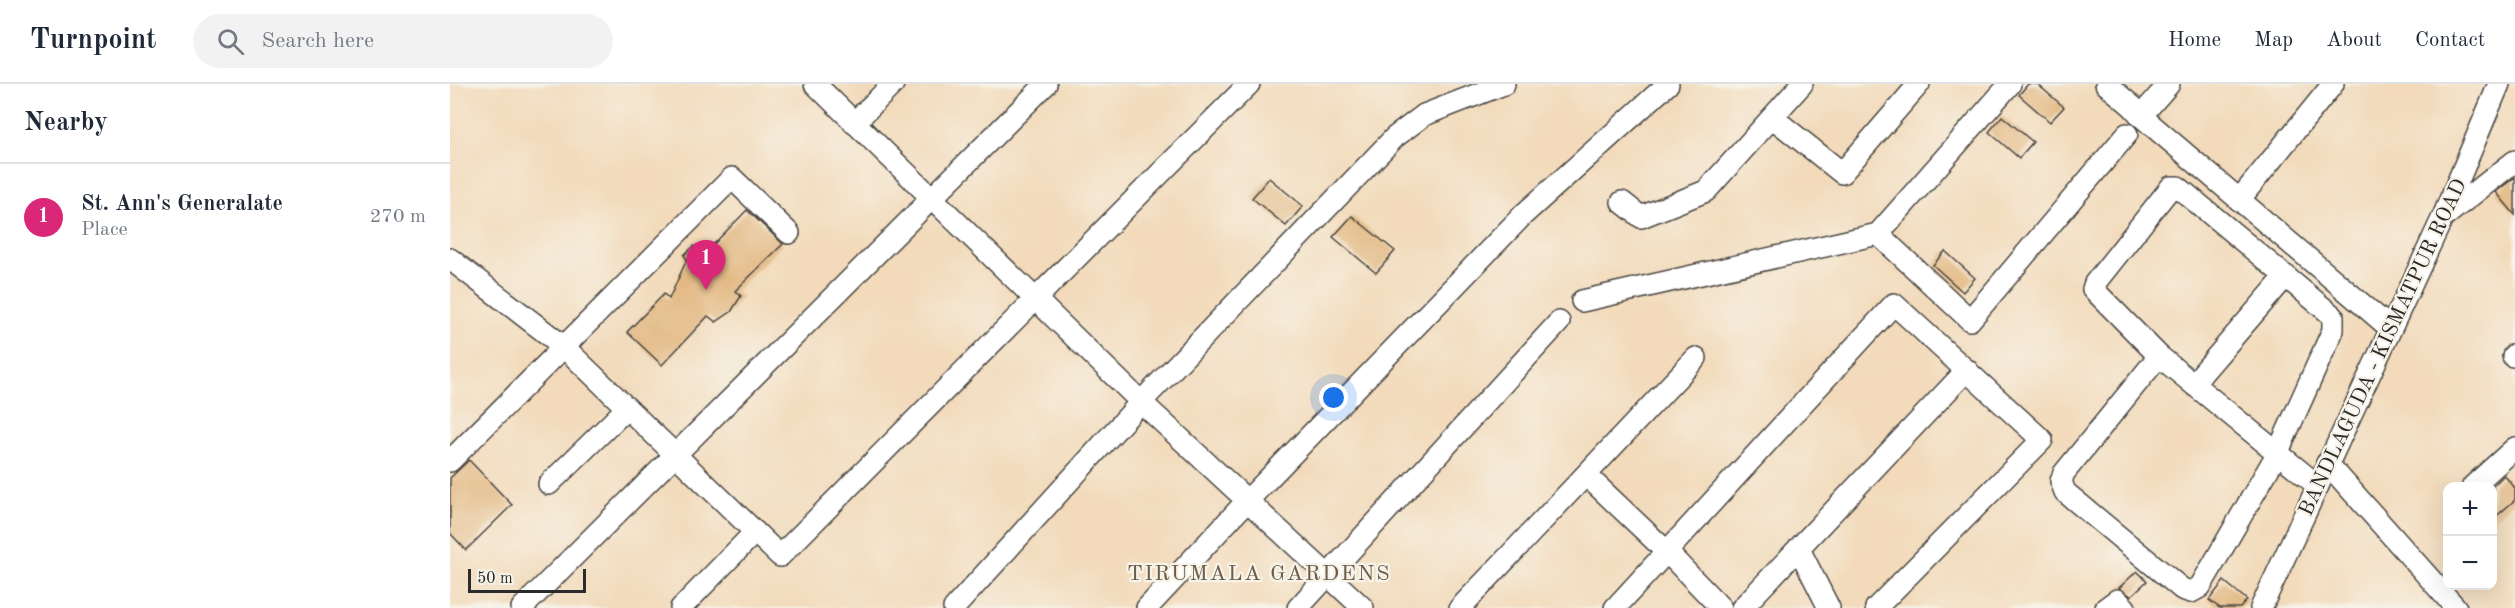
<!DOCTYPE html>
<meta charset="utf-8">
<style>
body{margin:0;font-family:"Old Standard TT",serif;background:#f2f2f3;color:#1f2937}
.controls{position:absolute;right:18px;bottom:18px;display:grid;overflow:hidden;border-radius:12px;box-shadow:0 6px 24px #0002}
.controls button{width:54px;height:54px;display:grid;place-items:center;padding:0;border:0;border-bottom:2px solid #e0e1e3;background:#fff;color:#1f2937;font:30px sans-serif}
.scale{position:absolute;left:18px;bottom:15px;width:118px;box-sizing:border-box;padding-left:6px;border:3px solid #2b2b2b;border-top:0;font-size:16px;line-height:21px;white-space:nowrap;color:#2b2b2b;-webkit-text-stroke:4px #f7f3e8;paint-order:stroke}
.you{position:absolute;left:884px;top:314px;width:21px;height:21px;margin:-15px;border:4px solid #fff;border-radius:50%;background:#1a73e8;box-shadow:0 0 0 9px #1a73e833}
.badge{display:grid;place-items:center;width:39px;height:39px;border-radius:50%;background:#db2777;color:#fff;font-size:20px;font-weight:700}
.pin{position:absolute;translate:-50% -50px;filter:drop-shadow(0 2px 3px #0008)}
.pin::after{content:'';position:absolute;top:32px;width:21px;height:18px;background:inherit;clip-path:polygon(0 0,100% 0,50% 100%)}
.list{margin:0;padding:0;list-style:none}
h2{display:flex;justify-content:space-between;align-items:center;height:78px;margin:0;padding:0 24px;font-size:26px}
h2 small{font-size:20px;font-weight:400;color:#747a83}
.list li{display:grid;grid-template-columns:39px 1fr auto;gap:18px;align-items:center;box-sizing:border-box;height:108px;padding:0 24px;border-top:2px solid #e0e1e3}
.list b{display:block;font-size:22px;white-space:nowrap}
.list p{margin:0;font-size:20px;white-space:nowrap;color:#747a83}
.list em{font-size:20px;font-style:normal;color:#747a83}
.icon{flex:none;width:33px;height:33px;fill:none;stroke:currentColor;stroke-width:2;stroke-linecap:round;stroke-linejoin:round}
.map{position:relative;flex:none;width:2065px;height:524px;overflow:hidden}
header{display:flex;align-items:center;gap:36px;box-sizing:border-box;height:84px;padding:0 30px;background:#fff;border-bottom:2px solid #e0e1e3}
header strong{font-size:28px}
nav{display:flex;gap:33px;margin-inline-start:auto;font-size:21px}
.search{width:420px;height:54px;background:#f2f2f3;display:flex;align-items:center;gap:15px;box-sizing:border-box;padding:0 21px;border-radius:33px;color:#747a83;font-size:22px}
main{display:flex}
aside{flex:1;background:#fff}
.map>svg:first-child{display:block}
.building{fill:#e3b984}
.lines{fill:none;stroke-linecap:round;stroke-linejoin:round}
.minor-casing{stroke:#494540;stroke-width:24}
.minor{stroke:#fff;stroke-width:21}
.labels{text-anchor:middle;stroke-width:4.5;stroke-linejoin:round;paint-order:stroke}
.street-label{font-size:21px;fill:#2b2b2b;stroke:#f7f3e8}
.neighbourhood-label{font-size:22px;letter-spacing:1.5px;fill:#6b5d4a;stroke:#f7f3e8}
</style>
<header>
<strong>Turnpoint</strong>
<div class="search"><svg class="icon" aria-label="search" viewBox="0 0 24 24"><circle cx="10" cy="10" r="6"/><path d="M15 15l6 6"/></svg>Search here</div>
<nav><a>Home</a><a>Map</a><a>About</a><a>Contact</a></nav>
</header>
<main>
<aside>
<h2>Nearby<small></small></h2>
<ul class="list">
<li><span class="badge">1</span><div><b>St. Ann's Generalate</b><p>Place</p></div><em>270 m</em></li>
</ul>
</aside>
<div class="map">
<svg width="2065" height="524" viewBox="0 0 2065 524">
<rect width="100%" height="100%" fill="#f7f3e8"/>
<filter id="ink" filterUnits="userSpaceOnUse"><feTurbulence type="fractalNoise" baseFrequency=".0167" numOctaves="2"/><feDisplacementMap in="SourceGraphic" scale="12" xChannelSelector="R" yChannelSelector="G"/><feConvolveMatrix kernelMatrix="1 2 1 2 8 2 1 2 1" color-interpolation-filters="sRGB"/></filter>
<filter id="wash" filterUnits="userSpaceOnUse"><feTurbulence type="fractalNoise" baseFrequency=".008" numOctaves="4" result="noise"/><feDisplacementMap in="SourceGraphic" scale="24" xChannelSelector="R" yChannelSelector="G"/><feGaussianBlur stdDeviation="1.35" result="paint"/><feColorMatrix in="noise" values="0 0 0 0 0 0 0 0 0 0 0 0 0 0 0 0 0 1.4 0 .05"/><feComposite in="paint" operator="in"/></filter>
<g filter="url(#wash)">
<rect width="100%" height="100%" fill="#f2daba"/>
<g id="blocks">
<g class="building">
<polygon points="1578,0 1587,0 1614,23 1600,38 1569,11"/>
<polygon points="1552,32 1583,58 1569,74 1539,48"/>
<polygon points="2065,93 2065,131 2046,108"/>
<polygon points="819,94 853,122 836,142 802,114"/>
<polygon points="297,126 333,160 285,207 291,212 281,228 266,238 258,232 212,281 177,248 214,210 219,215 237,175 234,171 244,162 252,172"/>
<polygon points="902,132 945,167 926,189 883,153"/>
<polygon points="1495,167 1525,194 1513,208 1483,181"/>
<polygon points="19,376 62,421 16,466 0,449 0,394"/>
<polygon points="2054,391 2065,404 2065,416 2043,435 2043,402"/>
<polygon points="1687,487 1697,497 1681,512 1669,504"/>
<polygon points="1774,497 1797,516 1790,524 1770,524 1759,516"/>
</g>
</g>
</g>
<g filter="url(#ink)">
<use href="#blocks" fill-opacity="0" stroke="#494540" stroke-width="1.5"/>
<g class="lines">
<defs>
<g id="minor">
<polyline points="365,0 691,318 913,524"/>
<polyline points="1656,0 1682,22 1691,32 1940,244"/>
<polyline points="1691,32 1719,0"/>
<polyline points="1323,34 1392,89 1469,0"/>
<polyline points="404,39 443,0"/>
<polyline points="1789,116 1883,0"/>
<polyline points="1172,118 1191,133 1256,107 1352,0"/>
<polyline points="1995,132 2065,77"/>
<polyline points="1428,150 1520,236 1677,50"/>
<polyline points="0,175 113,262 330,472 799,0"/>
<polyline points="1132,217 1428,150 1560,0"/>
<polyline points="1709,272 1643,205 1645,199 1721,103 1728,103 1883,232 1883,246 1827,370 1750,503 1741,508 1732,505 1615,408 1611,397 1614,389 1709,272 1868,402"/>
<polyline points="2063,272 2065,270"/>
<polyline points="1743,300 1836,192"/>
<polyline points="0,377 282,94 339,149"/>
<polyline points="1877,379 2006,524"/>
<polyline points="1136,391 1216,467 1271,524"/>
<polyline points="99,400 177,324"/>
<polyline points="2023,402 2065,364"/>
<polyline points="1349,465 1379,524"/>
<polyline points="72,524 596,0"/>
<polyline points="231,524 305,448"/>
<polyline points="504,524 691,318 945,53 974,31 1054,0"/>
<polyline points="697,524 796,418 1074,130 1218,0"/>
<polyline points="848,524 1109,238"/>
<polyline points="1010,524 1246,274"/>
<polyline points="1165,524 1444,220 1592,356 1426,524"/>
<polyline points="1292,524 1517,286"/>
<polyline points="1656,524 1667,516 1675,524"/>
<polyline points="1811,524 1992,135 2049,0"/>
</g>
</defs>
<use href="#minor" class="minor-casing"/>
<use href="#minor" class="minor"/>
</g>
</g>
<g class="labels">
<g class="street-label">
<text transform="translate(1932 263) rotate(-65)" y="7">BANDLAGUDA - KISMATPUR ROAD</text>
</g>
<g class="neighbourhood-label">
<text x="809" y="496">TIRUMALA GARDENS</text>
</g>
</g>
</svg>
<div class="controls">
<button>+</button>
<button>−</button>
</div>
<div class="scale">50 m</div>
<div class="you"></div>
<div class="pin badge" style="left:256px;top:206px">1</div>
</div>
</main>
